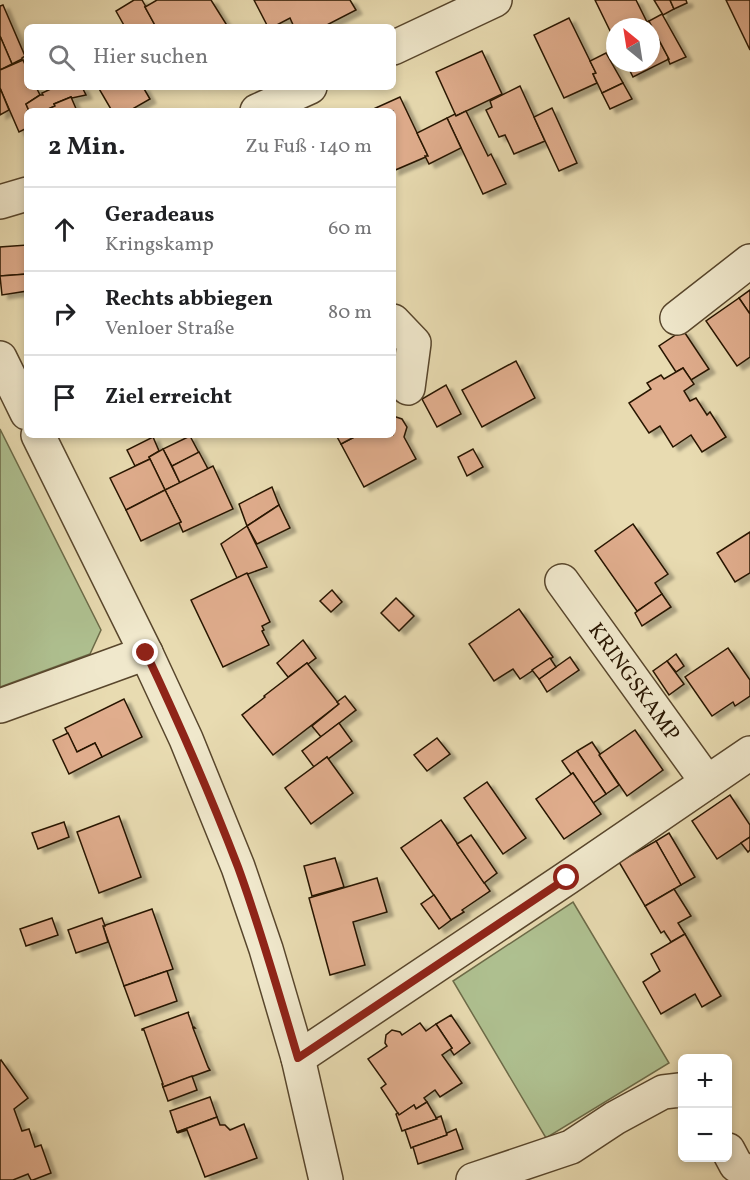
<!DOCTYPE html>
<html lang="de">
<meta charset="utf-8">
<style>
body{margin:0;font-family:Vollkorn,serif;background:#f2f2f2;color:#202124}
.controls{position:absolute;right:18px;bottom:18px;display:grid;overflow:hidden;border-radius:9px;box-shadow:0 3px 9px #0003}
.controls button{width:54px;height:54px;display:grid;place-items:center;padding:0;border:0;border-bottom:2px solid #e0e0e0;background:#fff;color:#202124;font:30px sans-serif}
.compass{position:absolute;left:606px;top:18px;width:54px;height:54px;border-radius:50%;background:#fff;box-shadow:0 3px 9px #0003;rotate:330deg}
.stop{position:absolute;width:18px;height:18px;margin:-14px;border:4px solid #8f2418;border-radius:50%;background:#fff}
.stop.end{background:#8f2418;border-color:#fff;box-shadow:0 2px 6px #0008}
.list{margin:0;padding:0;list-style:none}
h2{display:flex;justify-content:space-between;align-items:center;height:78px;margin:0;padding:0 24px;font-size:26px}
h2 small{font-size:20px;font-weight:400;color:#757577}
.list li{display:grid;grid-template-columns:39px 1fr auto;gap:18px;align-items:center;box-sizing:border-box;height:84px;padding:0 24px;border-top:2px solid #e0e0e0}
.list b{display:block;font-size:22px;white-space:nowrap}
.list p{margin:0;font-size:20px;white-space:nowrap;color:#757577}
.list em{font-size:20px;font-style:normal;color:#757577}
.icon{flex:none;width:33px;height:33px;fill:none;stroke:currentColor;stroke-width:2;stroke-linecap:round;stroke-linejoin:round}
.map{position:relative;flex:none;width:750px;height:1180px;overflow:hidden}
.search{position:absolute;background:#fff;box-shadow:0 3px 9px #0003;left:24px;top:24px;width:372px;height:66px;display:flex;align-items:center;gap:15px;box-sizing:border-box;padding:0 21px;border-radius:9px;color:#757577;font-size:22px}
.panel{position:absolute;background:#fff;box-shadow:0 3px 9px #0003;left:24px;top:108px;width:372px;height:330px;border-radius:9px}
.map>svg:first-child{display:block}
.green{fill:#afc191;stroke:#6c6b48;stroke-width:1.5}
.building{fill:#e0ad8d;stroke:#281500;stroke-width:1.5;filter:url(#shadow)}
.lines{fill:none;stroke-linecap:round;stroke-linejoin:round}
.minor-casing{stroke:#58462c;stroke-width:36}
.minor{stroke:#f0e8cc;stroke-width:33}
.route{stroke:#8f2418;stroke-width:8}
.labels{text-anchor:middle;stroke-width:6;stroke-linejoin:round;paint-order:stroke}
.street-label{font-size:21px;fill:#281500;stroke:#f0e8cc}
</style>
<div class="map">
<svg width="750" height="1180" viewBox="0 0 750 1180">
<defs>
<filter id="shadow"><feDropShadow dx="6" dy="4" stdDeviation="1.5" flood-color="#0004"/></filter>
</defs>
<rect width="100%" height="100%" fill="#e8dbb1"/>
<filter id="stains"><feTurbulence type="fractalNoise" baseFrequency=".00333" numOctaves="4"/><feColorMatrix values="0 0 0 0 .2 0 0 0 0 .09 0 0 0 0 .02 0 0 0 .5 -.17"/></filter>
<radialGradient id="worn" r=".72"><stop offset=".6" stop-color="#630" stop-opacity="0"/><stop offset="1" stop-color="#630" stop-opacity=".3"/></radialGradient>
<g class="green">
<polygon points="0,429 101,630 90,654 0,687"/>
<polygon points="573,902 669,1063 546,1138 453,981"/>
</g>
<g class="building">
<polygon points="134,0 142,0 146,7 145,7 156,27 125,27 116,11"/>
<polygon points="157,0 211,0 228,27 156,27 145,7"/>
<polygon points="254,0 350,0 356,10 323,27 294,27 290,18 273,27 268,27"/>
<polygon points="595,0 636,0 647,22 649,21 669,59 633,77 626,63 651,63 651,27 615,27 615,41"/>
<polygon points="654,0 670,0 674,9 663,15"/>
<polygon points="670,0 686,0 687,3 674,9"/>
<polygon points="726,0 750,0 750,50"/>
<polygon points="3,5 25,56 22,58 22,59 12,64 0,36 0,6"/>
<polygon points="662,14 686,57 670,64 668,59 669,59 649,21"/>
<polygon points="569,18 596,73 593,74 597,83 564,98 534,35"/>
<polygon points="0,36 12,64 0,70"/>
<polygon points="482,51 502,94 456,116 436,72"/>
<polygon points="606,53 623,83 602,93 593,74 596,73 590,61"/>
<polygon points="23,60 27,69 27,87 36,87 40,95 26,104 29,111 27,111 27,128 19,132 0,88 0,70"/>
<polygon points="623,83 632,99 610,109 602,93"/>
<polygon points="520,86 545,141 514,154 505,135 499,137 486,110 492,107 490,101"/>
<polygon points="55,87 82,87 86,95 72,98 71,97 54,104 55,106 44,111 29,111 26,104 40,95 43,95 42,93"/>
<polygon points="98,87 143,87 150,99 129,111 112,111"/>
<polygon points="0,88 9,110 0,115"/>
<polygon points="71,97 77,111 44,111 55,106 54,104"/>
<polygon points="400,97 428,156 393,171 393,111 369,111"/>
<polygon points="552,108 577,163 559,171 534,117"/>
<polygon points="466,111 488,156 491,154 506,184 483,194 447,118 455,114 456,116"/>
<polygon points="447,118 461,148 429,164 425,156 428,156 417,133"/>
<polygon points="27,245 27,274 0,276 0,247"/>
<polygon points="27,274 27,291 2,295 0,276"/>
<polygon points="750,290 750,314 739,298"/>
<polygon points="739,298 750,314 750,357 737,366 706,321"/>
<polygon points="683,330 709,369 691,380 683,368 676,372 659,346"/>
<polygon points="516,361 535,398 482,427 462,390"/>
<polygon points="683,368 694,384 684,391 690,401 696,398 707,415 710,412 726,437 702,452 691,435 673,447 660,426 649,433 629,403 651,389 647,383 661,375 664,379"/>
<polygon points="446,385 461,414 437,427 422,399"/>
<polygon points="393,416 402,419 407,427 404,437 416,459 364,487 341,444 358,435 393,435"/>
<polygon points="336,435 358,435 341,444"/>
<polygon points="190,436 199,453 172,466 163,449"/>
<polygon points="153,437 159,451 149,457 150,459 135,466 127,450"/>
<polygon points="163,449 180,483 165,490 149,457"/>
<polygon points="473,449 483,467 467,476 458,457"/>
<polygon points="199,452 208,469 180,483 172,466"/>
<polygon points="150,459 165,490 126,510 110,478"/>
<polygon points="213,466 233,509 183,532 179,523 181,522 165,490"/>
<polygon points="272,487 279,505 247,526 239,504"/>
<polygon points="165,490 181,522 141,541 126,510"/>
<polygon points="279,505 290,528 257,544 247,526"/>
<polygon points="633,524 668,574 655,583 662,594 637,611 595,551"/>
<polygon points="247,526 267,567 237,578 221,544"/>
<polygon points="750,532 750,573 735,582 717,553"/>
<polygon points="247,573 270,622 262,626 264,630 262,631 269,645 223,667 191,600"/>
<polygon points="332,590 342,602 331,612 320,601"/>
<polygon points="662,594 671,607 642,626 635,613"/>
<polygon points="396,598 414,616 399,631 381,613"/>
<polygon points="519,609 553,657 520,679 513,669 494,681 469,644"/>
<polygon points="303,640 316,658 308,664 307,663 288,677 277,663"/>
<polygon points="728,648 750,680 750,696 735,706 733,702 712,716 685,677"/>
<polygon points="676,654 684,666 676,672 667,661"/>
<polygon points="570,657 579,670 547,692 539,679"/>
<polygon points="550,658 556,667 539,679 532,670"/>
<polygon points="667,661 684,684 669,695 653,671"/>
<polygon points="307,663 339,704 273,755 242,715 265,697 264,696"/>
<polygon points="345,696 356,710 321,737 312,726 339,704 337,702"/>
<polygon points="124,699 142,737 102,757 95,743 77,752 65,728"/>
<polygon points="339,723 352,741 328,759 327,757 314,767 302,751"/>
<polygon points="635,730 663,770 627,796 599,755"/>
<polygon points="68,733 77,752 95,743 102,757 69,774 53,740"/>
<polygon points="437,738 450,754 427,771 414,755"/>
<polygon points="592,742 600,754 599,755 619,785 606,794 577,751"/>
<polygon points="577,751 606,794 593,803 573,773 571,774 562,761"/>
<polygon points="327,757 353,793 311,824 285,788"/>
<polygon points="573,773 601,814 564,839 536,799"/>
<polygon points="487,782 526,838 503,854 464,798"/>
<polygon points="730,795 750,825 750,837 717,859 692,821"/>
<polygon points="119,816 141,877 99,893 77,832"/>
<polygon points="441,820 490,891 462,910 464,912 451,920 401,848"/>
<polygon points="64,822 69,837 38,849 32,833"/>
<polygon points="669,833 695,877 681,885 656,841"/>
<polygon points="471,835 497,873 484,883 457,844"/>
<polygon points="750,837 750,850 748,852 741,843"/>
<polygon points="656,841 681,885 645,906 619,862"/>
<polygon points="335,858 344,887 312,896 304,866"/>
<polygon points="377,878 387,912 353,922 365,965 330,975 309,898"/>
<polygon points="674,889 691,916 678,923 685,934 671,942 664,931 661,933 645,906"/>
<polygon points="434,895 451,920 439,929 421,904"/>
<polygon points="152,909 173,969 124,986 103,926"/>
<polygon points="52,918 58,935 26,946 20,929"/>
<polygon points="102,918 105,926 103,926 108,942 76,953 68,930"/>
<polygon points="685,934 721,996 702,1007 695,994 661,1014 643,982 660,971 651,954"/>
<polygon points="167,971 177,1001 135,1016 124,986"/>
<polygon points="189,1012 188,1013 193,1027 194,1027 195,1028 193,1028 208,1067 210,1070 163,1087 162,1084 163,1084 144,1030 142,1030 142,1029"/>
<polygon points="451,1015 470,1043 454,1055 450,1049 452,1048 436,1024"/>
<polygon points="420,1023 426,1031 436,1024 452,1048 442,1055 462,1083 440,1097 435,1090 424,1098 427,1102 416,1109 414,1105 399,1115 381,1088 386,1084 368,1059 387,1046 385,1043 386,1035 392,1030 400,1032 402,1035"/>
<polygon points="1,1060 28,1098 14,1109 22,1131 29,1129 35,1147 41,1145 51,1173 33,1180 31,1180 28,1174 13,1180 0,1180 0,1061"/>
<polygon points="192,1076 197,1090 168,1101 163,1087"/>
<polygon points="210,1097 217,1117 177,1132 170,1111"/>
<polygon points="427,1102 437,1119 402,1131 396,1114 398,1113 399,1115 414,1105 416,1109"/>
<polygon points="441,1116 447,1135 411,1148 405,1130 437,1119 436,1118"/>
<polygon points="217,1117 220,1125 225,1125 230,1130 244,1124 257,1158 205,1177 187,1130 178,1133 177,1132"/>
<polygon points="456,1129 463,1149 418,1164 413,1147 447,1135 447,1133"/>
</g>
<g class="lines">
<defs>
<g id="minor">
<polyline points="393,48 495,0"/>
<polyline points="257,111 310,87"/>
<polyline points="0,202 27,194"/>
<polyline points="677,318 750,261"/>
<polyline points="393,321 414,343 408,388"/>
<polyline points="0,358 27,413"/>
<polyline points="38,435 146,653 186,739 238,867 266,949 298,1058 326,1180"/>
<path id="s1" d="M 562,581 L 707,782"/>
<polyline points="0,706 146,653"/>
<polyline points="298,1058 567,878 750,753"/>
<polyline points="728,1150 736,1165 750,1174"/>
<polyline points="473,1180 571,1147 615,1118 663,1092 680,1090 682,1091"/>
</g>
</defs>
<use href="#minor" class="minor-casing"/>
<use href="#minor" class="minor"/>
</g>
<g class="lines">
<path class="route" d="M 146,653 C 179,723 210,794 238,867 C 261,930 279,994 298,1058 L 567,878"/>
</g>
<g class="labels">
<g class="street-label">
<text dy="7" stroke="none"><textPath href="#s1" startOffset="124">KRINGSKAMP</textPath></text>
</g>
</g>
<rect width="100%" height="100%" filter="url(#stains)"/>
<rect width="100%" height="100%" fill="url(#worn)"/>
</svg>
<div class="controls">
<button>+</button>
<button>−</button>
</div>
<svg class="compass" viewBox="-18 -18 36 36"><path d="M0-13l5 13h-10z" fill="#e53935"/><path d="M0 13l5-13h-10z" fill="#757577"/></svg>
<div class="stop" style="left:567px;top:878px"></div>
<div class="stop end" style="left:146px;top:653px"></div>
<div class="search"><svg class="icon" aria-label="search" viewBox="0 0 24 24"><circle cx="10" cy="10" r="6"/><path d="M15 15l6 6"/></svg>Hier suchen</div>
<section class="panel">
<h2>2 Min.<small>Zu Fuß · 140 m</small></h2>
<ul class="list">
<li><svg class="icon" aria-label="ahead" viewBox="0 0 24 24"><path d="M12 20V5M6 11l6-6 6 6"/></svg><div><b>Geradeaus</b><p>Kringskamp</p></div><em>60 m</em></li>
<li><svg class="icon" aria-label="right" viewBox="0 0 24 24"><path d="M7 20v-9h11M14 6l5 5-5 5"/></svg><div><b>Rechts abbiegen</b><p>Venloer Straße</p></div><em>80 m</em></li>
<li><svg class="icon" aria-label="arrive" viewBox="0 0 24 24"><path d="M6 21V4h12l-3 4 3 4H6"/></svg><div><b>Ziel erreicht</b></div></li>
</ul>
</section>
</div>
